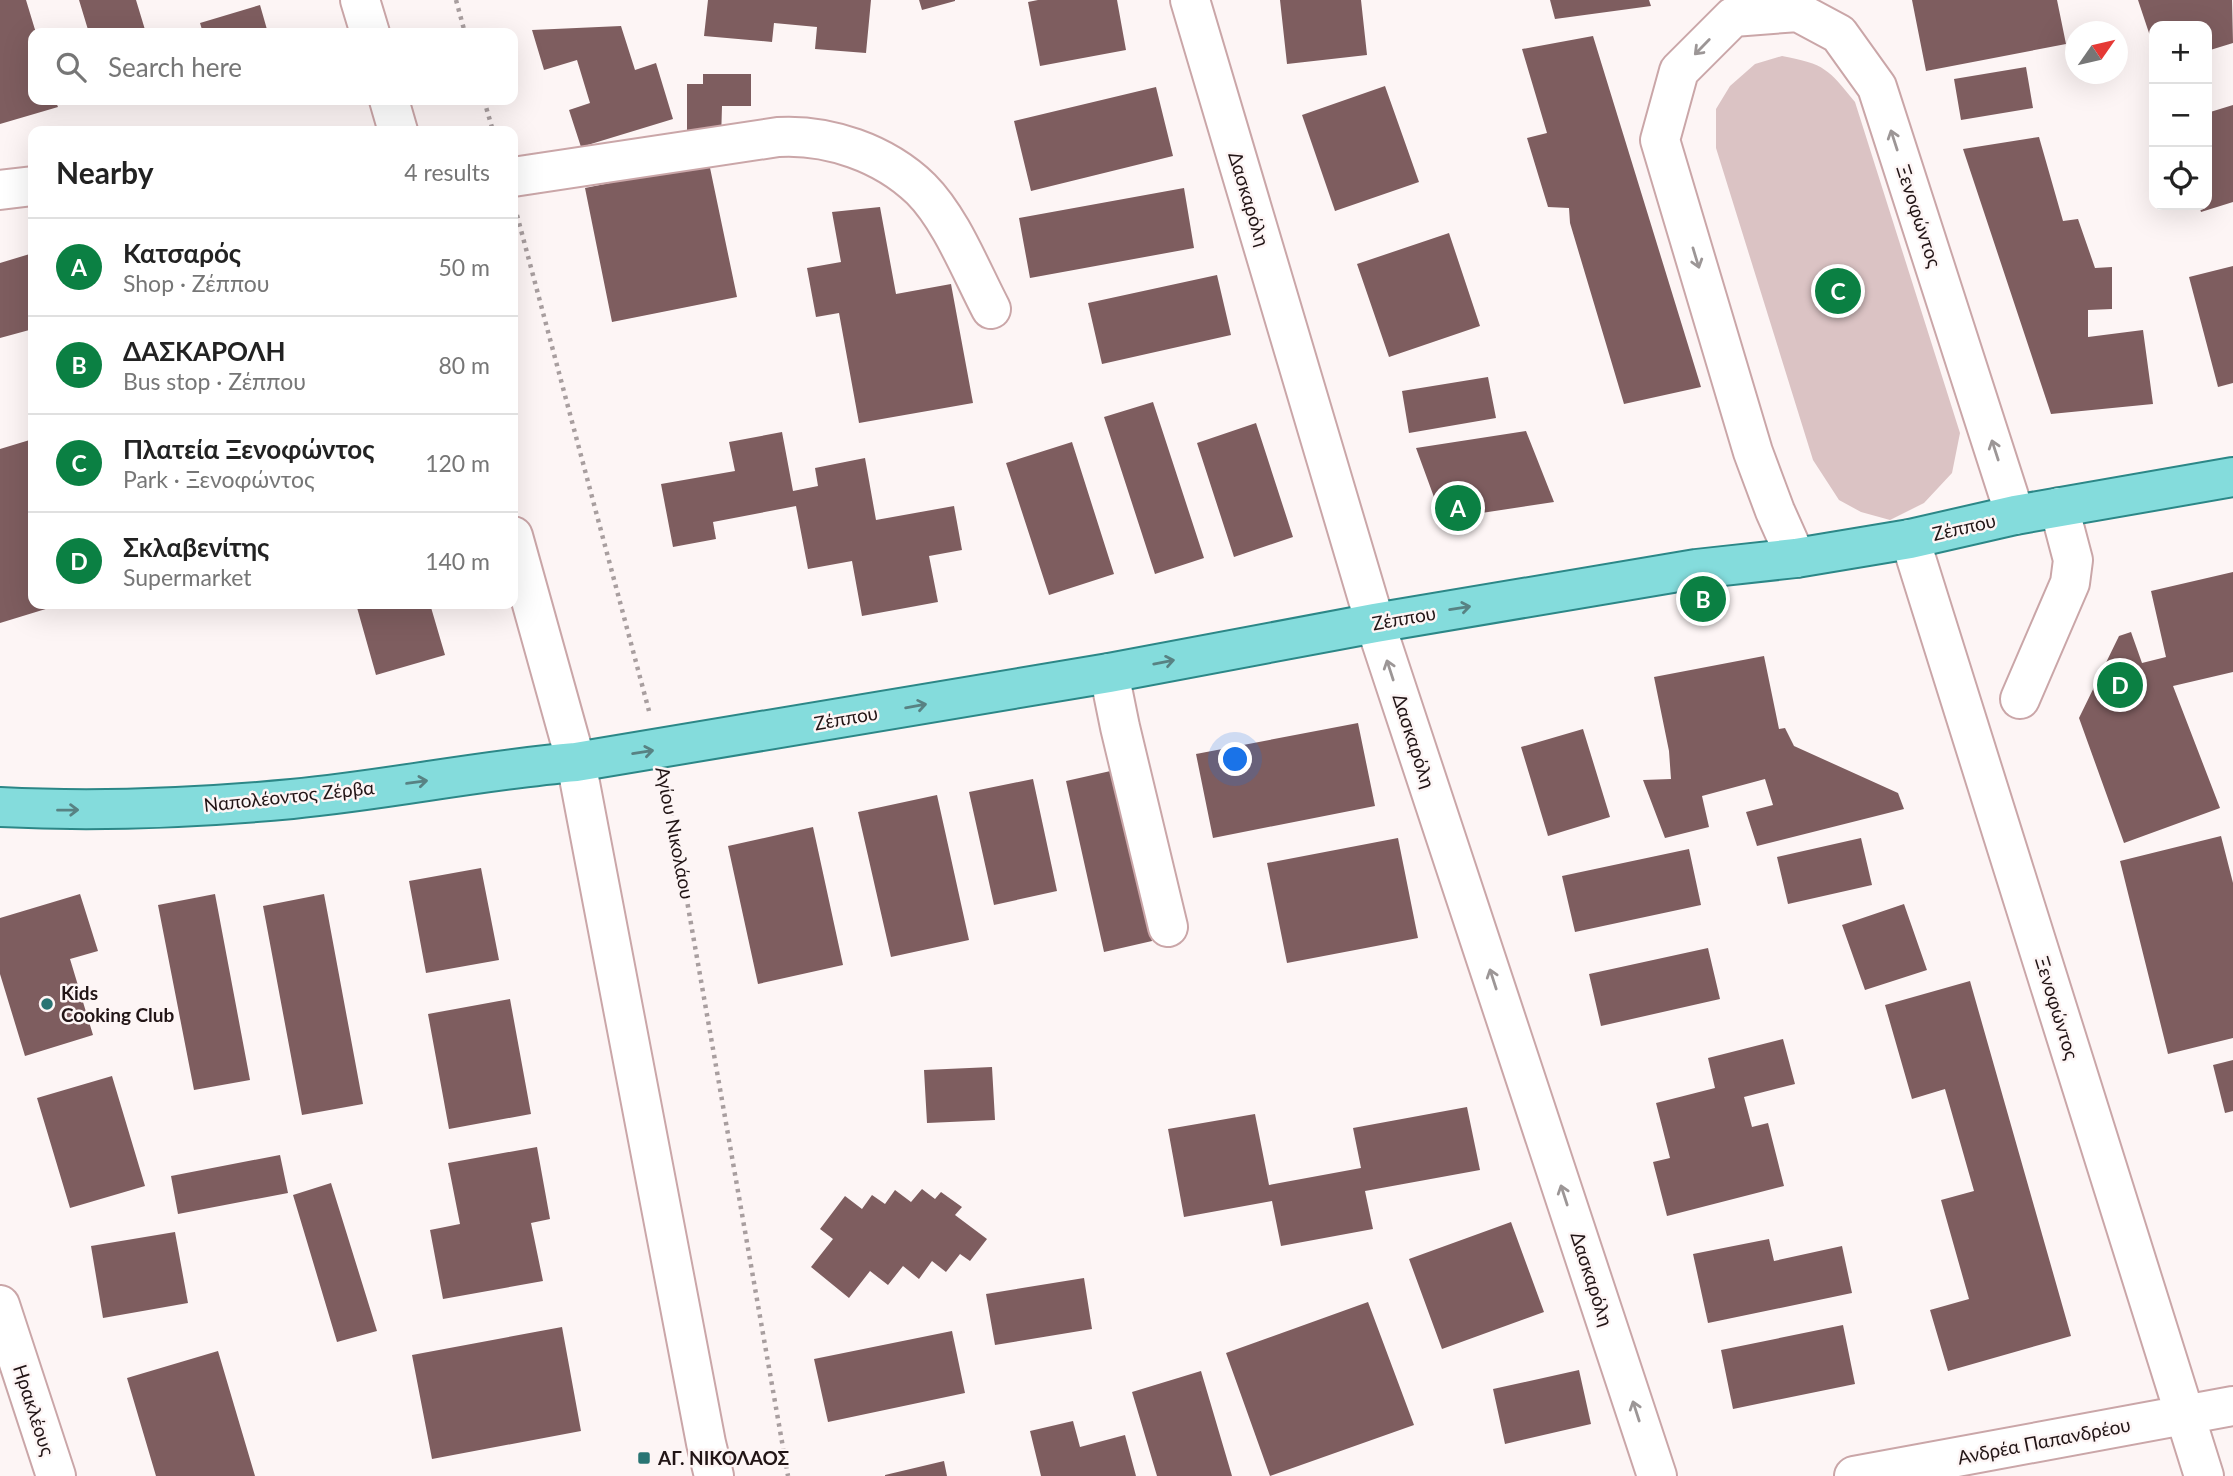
<!DOCTYPE html>
<meta charset="utf-8">
<style>
:root{--surface:#fff;--page:#f6f6f6;--text:#222;--muted:#767676;--line:#e0e0e0;--accent:#0b8043}
body{margin:0;font-family:Lato,sans-serif;background:var(--page);color:var(--text)}
.controls{position:absolute;right:21px;top:21px;display:grid;overflow:hidden;border-radius:14px;box-shadow:0 7px 28px #0002}
.controls button{width:63px;height:63px;display:grid;place-items:center;padding:0;border:0;border-bottom:2px solid var(--line);background:var(--surface);color:var(--text);font:35px sans-serif}
.compass{position:absolute;left:2065px;top:21px;width:63px;height:63px;border-radius:50%;background:var(--surface);box-shadow:0 7px 28px #0002;rotate:56deg}
.you{position:absolute;left:1236px;top:760px;width:24px;height:24px;margin:-18px;border:5px solid #fff;border-radius:50%;background:#1a73e8;box-shadow:0 0 0 10px #1a73e833}
.badge{display:grid;place-items:center;width:46px;height:46px;border-radius:50%;background:var(--accent);color:#fff;font-size:23px;font-weight:700}
.pin{position:absolute;translate:-50% -50%;border:4px solid #fff;box-shadow:0 2px 7px #0006}
.list{margin:0;padding:0;list-style:none}
h2{display:flex;justify-content:space-between;align-items:center;height:91px;margin:0;padding:0 28px;font-size:30px}
h2 small{font-size:23px;font-weight:400;color:var(--muted)}
.list li{display:grid;grid-template-columns:46px 1fr auto;gap:21px;align-items:center;box-sizing:border-box;height:98px;padding:0 28px;border-top:2px solid var(--line)}
.list b{display:block;font-size:26px;white-space:nowrap}
.list p{margin:0;font-size:23px;white-space:nowrap;color:var(--muted)}
.list em{font-size:23px;font-style:normal;color:var(--muted)}
.icon{flex:none;width:38px;height:38px;fill:none;stroke:currentColor;stroke-width:2;stroke-linecap:round;stroke-linejoin:round}
.map{position:relative;flex:none;width:2233px;height:1476px;overflow:hidden}
.search{position:absolute;background:var(--surface);box-shadow:0 7px 28px #0002;left:28px;top:28px;width:490px;height:77px;display:flex;align-items:center;gap:18px;box-sizing:border-box;padding:0 24px;border-radius:14px;color:var(--muted);font-size:26px}
.panel{position:absolute;background:var(--surface);box-shadow:0 7px 28px #0002;left:28px;top:126px;width:490px;height:483px;border-radius:14px}
.map>svg:first-child{display:block}
.green{fill:#dbc3c4}
.building{fill:#7e5d5f}
.lines{fill:none;stroke-linecap:round;stroke-linejoin:round}
.minor-casing{stroke:#caa6a8;stroke-width:42}
.major-casing{stroke:#2c8787;stroke-width:42}
.path{stroke:#a89e9f;stroke-width:4.5;stroke-dasharray:3.5 5;stroke-linecap:butt}
.minor{stroke:#fff;stroke-width:38}
.major{stroke:#84dcdc;stroke-width:38}
.oneway{stroke:#9c9696}
.oneway2{stroke:#588283}
.poi-dot{fill:#297473;stroke:#fdf5f5;stroke-width:2.5}
.labels{text-anchor:middle;stroke-width:5;stroke-linejoin:round;paint-order:stroke}
.street-label{font-size:19px;fill:#221516;stroke:#fdf5f5}
.poi-label{font-size:19px;font-weight:bold;fill:#221516;stroke:#fdf5f5;text-anchor:start}
</style>
<div class="map">
<svg width="2233" height="1476" viewBox="0 0 2233 1476">
<rect width="100%" height="100%" fill="#fdf5f5"/>
<path class="green" d="M1782,56C1825,64 1828,69 1855,102L1960,433L1952,473L1924,503L1890,520L1861,512L1839,500L1813,460L1716,148V109L1730,86L1755,64Z"/>
<path class="building" d="M0,0H26L36,33H33V100H55L58,107L0,124Z
M79,0H136L146,33H89Z
M708,0H871L866,53L815,49L817,27L774,23L772,42L704,36Z
M919,0H955V1L922,10Z
M1038,0H1117L1126,50L1040,66L1028,2Z
M1280,0H1361L1367,55L1287,64Z
M1550,0H1649L1651,6L1555,19Z
M1912,0H2057L2066,44L1926,71Z
M2138,0H2232L2233,43L2207,51V26H2154V48Z
M260,5L268,33H203L200,23Z
M621,26L635,70L656,63L673,119L581,147L569,110L590,103L577,60L544,70L532,30Z
M1593,36L1701,387L1624,404L1570,223L1569,208L1548,207L1527,138L1547,133L1522,49Z
M2026,67L2033,108L1961,120L1954,79Z
M703,74H751V106H722L721,140H687V84H703Z
M1385,86L1419,182L1335,211L1302,115Z
M1156,87L1173,156L1031,191L1014,121Z
M2233,105V202L2201,212L2199,205H2207V113Z
M2039,137L2063,221L2078,219L2095,268L2112,267V309L2088,310V337L2143,330L2153,404L2051,414L1963,149Z
M709,163L737,297L612,322L585,188Z
M1184,188L1194,248L1030,278L1019,218Z
M880,207L896,294L951,284L973,403L859,423L839,313L816,317L807,268L841,262L832,212Z
M1449,233L1480,326L1389,357L1357,264Z
M33,253V329L0,338V263Z
M2233,266V383L2218,387L2189,277Z
M1217,275L1231,335L1102,364L1088,303Z
M1488,377L1496,418L1409,433L1402,391Z
M1153,402L1204,558L1155,574L1104,417Z
M1256,423L1293,537L1234,557L1197,443Z
M1526,431L1554,502L1442,519L1416,448Z
M782,432L793,491L818,486L815,468L865,458L876,520L954,506L962,550L929,556L938,602L862,616L852,561L808,569L796,506L713,522L716,539L673,547L661,484L735,471L729,442Z
M33,439V604H62L0,623V449Z
M1072,442L1114,574L1049,595L1006,463Z
M2233,572V672L2173,686L2220,808L2124,843L2079,718L2119,636L2131,632L2142,663L2166,657L2151,591Z
M356,604H430L445,655L376,675Z
M1764,656L1779,729L1785,728L1794,746L1898,793L1904,809L1757,846L1746,812L1773,805L1765,779L1702,796L1709,827L1665,838L1643,780L1671,779L1669,751L1654,677Z
M1358,723L1375,806L1213,838L1196,754Z
M1583,729L1610,817L1548,836L1521,747Z
M1115,770L1152,941L1104,952L1066,781Z
M1033,779L1057,891L994,905L969,792Z
M937,795L969,940L891,957L858,812Z
M813,827L843,965L758,984L728,846Z
M2221,836L2233,883V1038L2168,1054L2120,861Z
M1398,838L1418,938L1287,963L1267,863Z
M1861,838L1872,885L1788,904L1777,857Z
M1689,849L1701,905L1575,932L1562,876Z
M481,868L499,960L426,973L409,881Z
M80,894L98,951L70,959L93,1035L25,1056L0,974V918Z
M215,894L250,1080L194,1090L158,905Z
M324,894L363,1104L302,1115L263,906Z
M1904,904L1927,970L1865,990L1842,925Z
M1708,948L1720,999L1601,1026L1589,974Z
M1970,981L2071,1336L1948,1371L1930,1310L1969,1299L1941,1200L1974,1191L1945,1089L1912,1099L1885,1005Z
M510,999L531,1114L449,1129L428,1014Z
M1783,1039L1795,1084L1744,1097L1752,1127L1768,1123L1784,1186L1667,1216L1653,1162L1670,1158L1656,1103L1715,1088L1708,1058Z
M2233,1060V1111L2225,1113L2213,1065Z
M992,1067L995,1120L927,1123L924,1070Z
M112,1076L145,1186L70,1208L37,1098Z
M1467,1107L1480,1170L1365,1191L1373,1229L1281,1246L1272,1201L1184,1217L1168,1129L1255,1114L1269,1185L1361,1168L1353,1128Z
M537,1147L550,1219L531,1223L543,1281L443,1299L430,1230L460,1224L448,1163Z
M280,1155L288,1193L178,1214L171,1176Z
M331,1183L377,1331L337,1342L293,1195Z
M922,1189L935,1199L941,1192L962,1207L955,1215L987,1239L970,1261L960,1254L946,1272L932,1261L919,1279L903,1266L888,1285L870,1271L849,1298L811,1267L833,1239L820,1229L845,1196L862,1209L872,1195L885,1204L895,1190L911,1202Z
M1511,1222L1544,1312L1442,1349L1409,1259Z
M175,1232L188,1303L103,1318L91,1246Z
M1769,1239L1774,1261L1842,1246L1852,1293L1708,1323L1693,1254Z
M1084,1278L1092,1329L995,1345L986,1294Z
M1368,1302L1414,1425L1270,1476L1226,1353Z
M1843,1325L1855,1384L1733,1409L1721,1350Z
M562,1327L581,1431L432,1459L412,1355Z
M952,1331L965,1393L828,1422L814,1359Z
M218,1351L255,1476H156L127,1378Z
M1579,1370L1591,1424L1505,1444L1493,1389Z
M1201,1371L1232,1476H1157L1132,1392Z
M1073,1421L1080,1447L1125,1435L1136,1476H1041L1030,1431Z
M944,1461L947,1476H885V1475Z"/>
<g class="lines">
<defs>
<path id="minor" d="M360,0L370,33
M1190,0L1375,623L1657,1476
M389,100L398,131
M513,177L778,137C828,134 884,153 921,189C951,219 971,271 991,309
M0,190L33,186
M513,536L576,762L706,1443L714,1476
M1910,539L2204,1476
M1796,558L1775,511L1753,452L1660,140L1679,71L1733,17L1798,12L1839,34L1877,87L2015,515
M1109,673L1120,727L1168,927
M2020,699L2070,583L2073,560L2059,507
M0,1305L56,1476
M1854,1476L2233,1406"/>
<path id="major" d="M0,807C97,812 195,808 292,799C387,790 481,770 576,762L1109,673L1375,623L1696,569L1796,558L1910,539L2015,515L2233,477"/>
</defs>
<use href="#minor" class="minor-casing"/>
<use href="#major" class="major-casing"/>
<path class="path" d="M456,0L465,33
M484,100L493,131
M517,215L649,711
M667,787L788,1476"/>
<use href="#minor" class="minor"/>
<use href="#major" class="major"/>
</g>
<defs><path id="oneway-shaft" d="M-6 0H5M1.5-3L5.5 0L1.5 3" fill="none" stroke-width="1.6" stroke-linecap="round" stroke-linejoin="round" transform="scale(1.75)"/></defs>
<g class="oneway">
<use href="#oneway-shaft" transform="translate(1702 47) rotate(134)"/>
<use href="#oneway-shaft" transform="translate(1894 140) rotate(-108)"/>
<use href="#oneway-shaft" transform="translate(1696 258) rotate(73)"/>
<use href="#oneway-shaft" transform="translate(1995 450) rotate(-108)"/>
<use href="#oneway-shaft" transform="translate(1390 670) rotate(-108)"/>
<use href="#oneway-shaft" transform="translate(1493 979) rotate(-108)"/>
<use href="#oneway-shaft" transform="translate(1564 1195) rotate(-108)"/>
<use href="#oneway-shaft" transform="translate(1636 1411) rotate(-108)"/>
</g>
<g class="oneway2">
<use href="#oneway-shaft" transform="translate(1460 608) rotate(-9)"/>
<use href="#oneway-shaft" transform="translate(1164 662) rotate(-11)"/>
<use href="#oneway-shaft" transform="translate(916 706) rotate(-10)"/>
<use href="#oneway-shaft" transform="translate(643 752) rotate(-9)"/>
<use href="#oneway-shaft" transform="translate(417 782) rotate(-8)"/>
<use href="#oneway-shaft" transform="translate(68 810) rotate(-1)"/>
</g>
<g class="poi-dot">
<circle cx="47" cy="1004" r="7"/>
<rect x="637" y="1451" width="14" height="14" rx="3.5"/>
</g>
<g class="labels">
<g class="street-label">
<text transform="translate(1249 199) rotate(73)" y="7">Δασκαρόλη</text>
<text transform="translate(1919 216) rotate(72)" y="7">Ξενοφώντος</text>
<text transform="translate(1964 527) rotate(-13)" y="7">Ζέππου</text>
<text transform="translate(1404 618) rotate(-10)" y="7">Ζέππου</text>
<text transform="translate(846 718) rotate(-10)" y="7">Ζέππου</text>
<text transform="translate(1414 741) rotate(72)" y="7">Δασκαρόλη</text>
<text transform="translate(289 796) rotate(-6)" y="7">Ναπολέοντος Ζέρβα</text>
<text transform="translate(675 833) rotate(79)" y="7">Αγίου Νικολάου</text>
<text transform="translate(2057 1008) rotate(73)" y="7">Ξενοφώντος</text>
<text transform="translate(1592 1279) rotate(72)" y="7">Δασκαρόλη</text>
<text transform="translate(34 1410) rotate(72)" y="7">Ηρακλέους</text>
<text transform="translate(2044 1441) rotate(-11)" y="7">Ανδρέα Παπανδρέου</text>
</g>
<g class="poi-label">
<text x="61" y="1000">Kids<tspan x="61" dy="22">Cooking Club</tspan></text>
<text x="658" y="1465">ΑΓ. ΝΙΚΟΛΑΟΣ</text>
</g>
</g>
</svg>
<div class="controls">
<button>+</button>
<button>−</button>
<button><svg class="icon" aria-label="locate" viewBox="0 0 24 24"><circle cx="12" cy="12" r="6"/><path d="M12 2v4M12 18v4M2 12h4M18 12h4"/></svg></button>
</div>
<svg class="compass" viewBox="-18 -18 36 36"><path d="M0-13l5 13h-10z" fill="#e53935"/><path d="M0 13l5-13h-10z" fill="#767676"/></svg>
<div class="you"></div>
<div class="pin badge" style="left:1458px;top:508px">A</div>
<div class="pin badge" style="left:1703px;top:599px">B</div>
<div class="pin badge" style="left:1838px;top:291px">C</div>
<div class="pin badge" style="left:2120px;top:685px">D</div>
<div class="search"><svg class="icon" aria-label="search" viewBox="0 0 24 24"><circle cx="10" cy="10" r="6"/><path d="M15 15l6 6"/></svg>Search here</div>
<section class="panel">
<h2>Nearby<small>4 results</small></h2>
<ul class="list">
<li><span class="badge">A</span><div><b>Κατσαρός</b><p>Shop · Ζέππου</p></div><em>50 m</em></li>
<li><span class="badge">B</span><div><b>ΔΑΣΚΑΡΟΛΗ</b><p>Bus stop · Ζέππου</p></div><em>80 m</em></li>
<li><span class="badge">C</span><div><b>Πλατεία Ξενοφώντος</b><p>Park · Ξενοφώντος</p></div><em>120 m</em></li>
<li><span class="badge">D</span><div><b>Σκλαβενίτης</b><p>Supermarket</p></div><em>140 m</em></li>
</ul>
</section>
</div>
